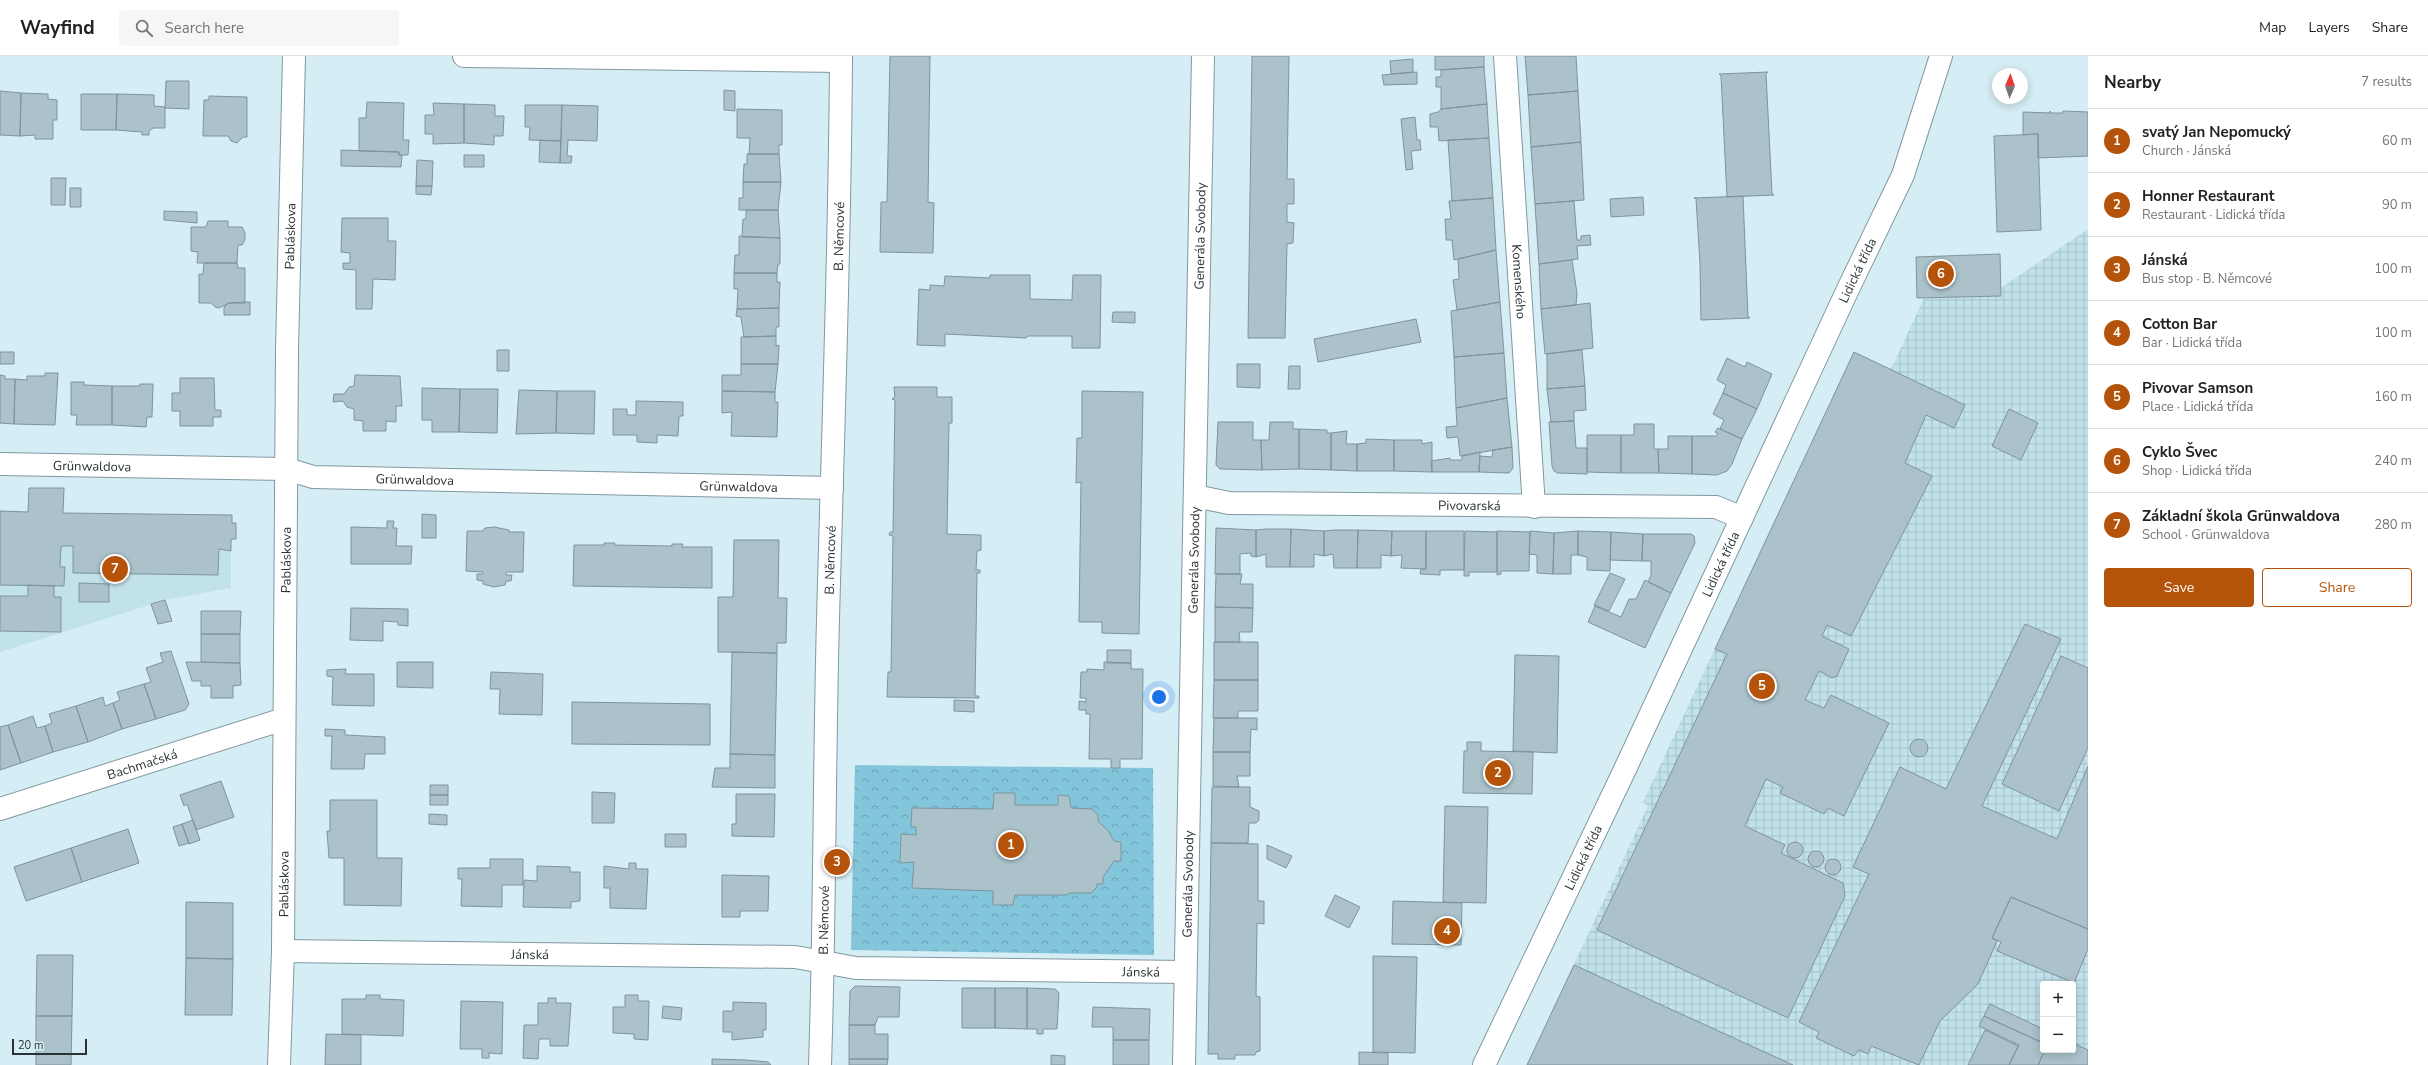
<!DOCTYPE html>
<meta charset="utf-8">
<style>
:root{--surface:#fff;--page:#f6f6f6;--text:#202124;--muted:#757577;--line:#e0e0e0;--accent:#b45309}
body{margin:0;font-family:"Nunito Sans",sans-serif;background:var(--page);color:var(--text)}
.controls{position:absolute;right:12px;bottom:12px;display:grid;overflow:hidden;border-radius:4px;box-shadow:0 2px 10px #0003}
.controls button{width:36px;height:36px;display:grid;place-items:center;padding:0;border:0;border-bottom:1px solid var(--line);background:var(--surface);color:var(--text);font:20px sans-serif}
.compass{position:absolute;left:1992px;top:12px;width:36px;height:36px;border-radius:50%;background:var(--surface);box-shadow:0 2px 10px #0003;rotate:2deg}
.scale{position:absolute;left:12px;bottom:10px;width:75px;box-sizing:border-box;padding-left:4px;border:2px solid #293235;border-top:0;font-size:11px;line-height:14px;white-space:nowrap;color:#293235;-webkit-text-stroke:3px #d5edf5;paint-order:stroke}
.you{position:absolute;left:1159px;top:641px;width:14px;height:14px;margin:-10px;border:3px solid #fff;border-radius:50%;background:#1a73e8;box-shadow:0 0 0 6px #1a73e833}
.badge{display:grid;place-items:center;width:26px;height:26px;border-radius:50%;background:var(--accent);color:#fff;font-size:13px;font-weight:700}
.pin{position:absolute;translate:-50% -50%;border:2px solid #fff;box-shadow:0 1px 4px #0006}
.list{margin:0;padding:0;list-style:none}
h2{display:flex;justify-content:space-between;align-items:center;height:52px;margin:0;padding:0 16px;font-size:17px}
h2 small{font-size:13px;font-weight:400;color:var(--muted)}
.list li{display:grid;grid-template-columns:26px 1fr auto;gap:12px;align-items:center;box-sizing:border-box;height:64px;padding:0 16px;border-top:1px solid var(--line)}
.list b{display:block;font-size:15px;white-space:nowrap}
.list p{margin:0;font-size:13px;white-space:nowrap;color:var(--muted)}
.list em{font-size:13px;font-style:normal;color:var(--muted)}
.actions{display:flex;gap:8px;padding:12px 16px}
.actions a{flex:1;padding:9px 0;border:1px solid var(--accent);border-radius:4px;text-align:center;font-size:14px;color:var(--accent)}
.actions .main{background:var(--accent);color:#fff}
.icon{flex:none;width:22px;height:22px;fill:none;stroke:currentColor;stroke-width:2;stroke-linecap:round;stroke-linejoin:round}
.map{position:relative;flex:none;width:2088px;height:1009px;overflow:hidden}
header{display:flex;align-items:center;gap:24px;box-sizing:border-box;height:56px;padding:0 20px;background:var(--surface);border-bottom:1px solid var(--line)}
header strong{font-size:19px}
nav{display:flex;gap:22px;margin-inline-start:auto;font-size:14px}
.search{width:280px;height:36px;background:var(--page);display:flex;align-items:center;gap:10px;box-sizing:border-box;padding:0 14px;border-radius:4px;color:var(--muted);font-size:15px}
main{display:flex}
aside{flex:1;background:var(--surface)}
.map>svg:first-child{display:block}
.built{fill:#c1e1eb}
.industrial{fill:url(#industrial-grid);fill-rule:evenodd}
.park{fill:url(#park-crowns)}
.building{fill:#abc2ca;stroke:#7e949c}
.lines{fill:none;stroke-linecap:round;stroke-linejoin:round}
.minor-casing{stroke:#8298a0;stroke-width:24}
.minor{stroke:#fff;stroke-width:22}
.labels{text-anchor:middle;stroke-width:3;stroke-linejoin:round;paint-order:stroke}
.street-label{font-size:13px;fill:#293235;stroke:#d5edf5}
</style>
<header>
<strong>Wayfind</strong>
<div class="search"><svg class="icon" aria-label="search" viewBox="0 0 24 24"><circle cx="10" cy="10" r="6"/><path d="M15 15l6 6"/></svg>Search here</div>
<nav><a>Map</a><a>Layers</a><a>Share</a></nav>
</header>
<main>
<div class="map">
<svg width="2088" height="1009" viewBox="0 0 2088 1009">
<defs>
<pattern id="industrial-grid" width="8" height="8" patternUnits="userSpaceOnUse"><rect width="8" height="8" fill="#c1e1eb"/><path d="M0 4h8M4 0v8" fill="none" stroke="#a6c2ca"/></pattern>
<pattern id="park-crowns" width="20" height="18" patternUnits="userSpaceOnUse"><rect width="20" height="18" fill="#83c5db"/><path d="M2 6a3 3 0 1 1 6 0M12 15a3 3 0 1 1 6 0" fill="none" stroke="#6ba1b2"/></pattern>
</defs>
<rect width="100%" height="100%" fill="#d5edf5"/>
<path class="built" d="M29,432H64L63,457L232,459V467H236V483H231V532L165,544L0,596V455L28,456Z"/>
<path class="industrial" d="M2088,173V1009H1527L1648,750L1643,746L1854,296L1891,313L1924,242L2001,240V232ZM2043,928H2073V994H2043Z"/>
<path class="park" d="M855,709L1153,712L1154,899L851,894Z"/>
<path class="building" d="M890,0H930L928,146L934,147L933,197L880,196L881,146H887Z
M1252,0H1289L1287,123H1294V148H1287V166L1294,167L1293,187L1287,188L1285,282H1248Z
M1435,0H1484V11L1435,14Z
M1525,0H1576L1578,35L1528,39Z
M1413,3V16L1391,18L1390,5Z
M1484,11L1487,48L1441,53V31H1436V21H1441V14Z
M1417,16V28L1384,29L1382,19Z
M1768,16L1766,17L1772,138L1774,139L1727,141L1721,20L1719,18Z
M166,25H189V53L165,52Z
M724,34L735,35V55L724,54Z
M0,35L21,37L20,80L0,79Z
M1578,35L1581,86L1531,91L1528,39Z
M21,37L48,38V43L57,44V64H53V83H35V79L20,80Z
M81,38H117L116,74H81Z
M117,38L154,39V50L165,51V72H153L149,75V79H142V76L116,74Z
M209,40L247,41V81H243L237,87L231,85L228,80H203L204,44H209Z
M367,46L404,47L403,84H409L408,99H399V96L359,95V62H366Z
M433,47L464,48V87L433,88V78H425V59H434Z
M464,48L495,49V60H504L503,80H494V89L464,87Z
M1487,48L1489,82L1439,85L1438,71H1430V58L1438,56L1441,53Z
M525,49H562L561,85L529,84L530,71H525Z
M562,49L598,50L597,85L568,84L567,100H572L571,107H560Z
M737,53L782,54V89H779V98H749L750,82H737Z
M2050,55L2051,57H2063V55L2088,56V100L2038,102V78L2023,79V56L2050,57Z
M1415,61L1417,84H1420L1421,94L1411,95L1413,113L1406,114L1401,63Z
M2038,78L2041,174L1997,176L1994,80Z
M1489,82L1493,142L1452,145L1448,84Z
M540,84L561,85L560,107L539,106Z
M1581,86L1584,144L1535,148L1531,91Z
M341,94L399,96V99H402L401,111L341,110Z
M747,98H779L781,126H743L744,108H747Z
M464,99H484V111H464Z
M417,104L433,105L432,130H416Z
M51,122H66L65,149H51Z
M743,126H781L778,154H739V142H743Z
M416,130H432L431,139L416,138Z
M70,132H81V151H70Z
M1743,140L1748,261L1750,262L1701,264L1700,208L1696,142H1694Z
M1643,141L1644,159L1611,161L1610,143Z
M1493,142L1496,194L1454,204L1452,184H1446V179L1445,163H1451L1449,145Z
M1574,145L1577,184H1581V180L1590,179L1591,189L1577,190L1578,203L1539,208L1535,148Z
M746,154H778L780,182L742,181L743,163H746Z
M164,155L197,156V167L164,164Z
M342,162H388V185H396L395,224L373,223L372,253H356V214L343,213V207H350V197L341,196Z
M208,165H228V171H242L245,177V184L242,189H238L237,207H197L198,196L191,195V171H206Z
M739,180L780,182V208H778L777,217H734L735,199H739Z
M1496,194L1500,246L1457,254L1453,224L1459,223L1458,203Z
M2000,198L2001,240L1917,242L1916,201Z
M1572,204L1577,237L1576,249L1541,253L1539,208Z
M204,207H237L238,212H245V247H229L219,252L215,251L211,247H199V218H203Z
M734,217H777V226H780L779,252L737,253L738,233H734Z
M990,219H1030V243L1072,244L1073,219H1101L1100,292H1072V280H1028L1026,282L945,278V290L917,289L919,233L930,234V229L944,230L945,220L990,222Z
M245,246H250V259H224V251L229,247Z
M1500,246L1504,297L1454,301L1451,255Z
M1590,247L1593,292L1545,298L1541,253Z
M779,252V271H776V280L744,281L741,261L736,260L737,253Z
M1113,256H1135V267L1112,266Z
M1416,263L1421,286L1318,306L1314,283Z
M776,280V290L779,289L778,308H741V281Z
M497,294H509V315H497Z
M1582,294L1585,330L1547,333V298Z
M0,296H14V308H0Z
M1854,296L1965,349L1954,372L1926,359L1905,407L1932,420L1851,580L1827,569L1822,580L1849,593L1837,620L1832,622L1819,615L1805,644L1824,652L1831,639L1889,667L1844,760L1828,752L1824,758L1780,737L1783,731L1766,723L1745,770L1785,789L1781,797L1843,827L1845,840L1788,962L1597,874L1727,598L1715,593Z
M1504,297L1507,342L1456,352L1454,301Z
M1727,302L1745,311L1747,306L1772,318L1757,353L1723,337L1726,329L1717,324Z
M741,308H778L775,336L722,335V319H741Z
M1237,308H1260V332L1237,331Z
M1289,310H1300V333H1288Z
M45,317H58L55,369L14,368L15,323L27,324V320H45Z
M0,319L5,320V323H15L14,368L0,367Z
M355,319L400,320L402,350H396V366L386,365V375H363V365L354,364V353L347,351L343,345L333,346L334,338H344L349,331L354,330Z
M180,322H214L215,354H221V361H213V370H180V355H172V337H180Z
M71,326H84V329L112,330V369H76L77,359H71Z
M140,328H153L152,361H147L146,371L112,369V330H140Z
M1585,330L1586,354L1574,355V365L1551,366L1547,333Z
M894,331H937V341H952V367H949L947,478L981,479V494L977,495L976,514H980V517H977L975,640H979V642L887,641L888,616H891L893,480L889,479L890,476H893L895,344L892,343L895,341Z
M422,332L460,333L459,376H432V364H422Z
M460,333H498L497,377L459,376Z
M519,334L557,335L556,377L516,378Z
M557,335H595L594,378L556,377Z
M722,335L775,336V346H778L777,381L731,380L732,356L722,357Z
M1082,335L1143,336L1139,578L1102,577V566H1079L1081,426L1076,427L1077,382H1082Z
M1723,337L1757,353L1742,383L1720,373L1724,364L1713,358Z
M1507,342L1512,391L1460,400L1458,381L1447,382L1446,371L1457,370L1456,352Z
M636,345L683,346V360H679L678,380L657,379V387L637,386V379H613V353H627V359H636Z
M2009,353L2038,367L2021,404L1992,390Z
M1574,365L1576,392H1587V418L1558,417L1554,415L1552,410L1549,366Z
M1218,366H1253V384H1261L1262,414L1220,413L1216,409Z
M1270,366H1293V373H1299V413L1262,414L1261,384H1269Z
M1634,368H1654V393H1658L1659,417H1621V379H1634Z
M1718,372L1742,383L1732,408L1727,415L1717,419L1692,418V380H1716L1718,378L1715,376Z
M1299,373L1327,374V377H1331V414L1299,413Z
M1347,375L1346,388H1357V415L1331,414V377Z
M1587,379H1621V417L1587,416Z
M1668,380H1692V418L1659,417L1658,393H1668Z
M1366,383L1394,384V415H1357V388L1366,387Z
M1394,384H1422V388L1432,386V416L1394,415Z
M1512,391L1513,412L1509,417L1479,416L1480,400L1492,401L1493,394Z
M1480,396L1479,416H1432L1431,405L1450,402V404H1462V400Z
M29,432H64L63,457L232,459V467H236V483H231V495L219,493L218,519L73,517V490H63L61,491L60,511H65L64,530L0,529V455L28,456Z
M422,458L436,459V482H422Z
M387,465H394L393,472H397L396,490H412L411,508H351V471L387,472Z
M494,471L509,474V476H524L523,516H506V519H512L511,525H506L505,529L494,531L483,528V525L477,524V518H483V516L466,515L467,475H482L485,472Z
M1216,472L1256,474V501L1251,500V497L1240,498V518H1215Z
M1266,473H1291L1290,511H1266V498L1256,501V474Z
M1291,473L1324,475V500L1314,498V511H1290Z
M1334,474H1358L1357,512H1334L1333,498L1324,500V475Z
M1358,474L1392,475L1391,500L1381,499V512H1357Z
M1392,475H1426V513L1401,512L1402,499L1391,500Z
M1426,475H1464V514H1440V519L1420,518L1421,513H1426Z
M1465,475L1497,476V516H1469V520H1464Z
M1497,475L1530,476L1529,515H1501V518L1497,519Z
M1530,475L1554,477L1553,518L1537,517V499L1529,498Z
M1578,475V499H1571V518H1553L1554,477Z
M1578,475L1611,476L1610,515L1587,514V501L1578,499Z
M1611,476L1643,478L1642,505L1610,504Z
M1643,478H1691L1694,480L1695,487L1671,537L1648,526L1651,519V505H1642Z
M734,484H779L778,542H787L786,587H777V597L718,596V541H733Z
M604,487H615L614,489L672,490V488H683L682,491H712V532L573,530L574,489H604Z
M1610,517L1625,523L1609,555L1594,549Z
M1216,518H1242L1240,528H1253V552L1215,551Z
M1645,524L1671,537L1645,592L1588,566L1595,550L1621,561L1629,543H1636Z
M79,527L109,528V546H79Z
M28,529L54,530V541H61V576L0,575V540H28Z
M165,544L172,565L158,568L151,548Z
M1215,551L1253,552L1252,576H1239L1240,586H1215Z
M351,552L408,553V570L398,569V566L383,565V585L350,584Z
M201,555H241L240,578H201Z
M2025,568L2061,583L1982,750L2057,783L2088,710V873L2011,841L1992,882L1997,885L1978,928L1940,965L1919,1009L1871,990L1868,998L1859,994L1854,1000L1816,982L1819,976L1799,966L1869,818L1853,811L1900,711L1946,733Z
M201,578H240V607L201,606Z
M1214,586H1258V624H1214Z
M1107,594H1131V607H1107Z
M171,595L189,648L185,654L156,663L144,628L151,626L146,612L163,606L160,597Z
M732,596L777,597L775,699L730,698Z
M1515,599L1559,600L1557,697L1513,695Z
M2061,600L2088,612V692L2059,755L2002,728Z
M186,606L240,607L241,629L233,630V642H211V630H201V625H192Z
M397,606H433V632L397,631Z
M1104,606L1131,607V613H1143L1142,703H1120V712H1111V703H1089L1090,658H1086V654H1079V645L1086,646V642H1080L1081,616H1087V613L1104,614Z
M346,613L345,618H374V650L332,649L333,621L327,620V614Z
M491,616L543,618L542,659L499,658L500,633H490Z
M1214,624H1258V655H1238V662H1213Z
M144,628L156,663L122,673L113,647L120,644L117,636Z
M103,641L105,650L113,647L122,673L88,686L76,650Z
M954,644L974,645V656L954,655Z
M572,646L710,648V689L572,688Z
M76,650L88,686L53,696L45,670L52,667L49,658Z
M33,660L37,672L45,670L53,696L21,707L8,669Z
M1214,662H1257V674L1251,673L1250,696H1213Z
M8,669L21,707L0,714V671Z
M325,673L345,674V679L385,681V698H365L364,713H331L332,680H325Z
M1910 692a9 9 0 1 1 18 0a9 9 0 1 1-18 0Z
M1467,686H1481V695L1533,696L1532,738L1463,737L1464,695H1467Z
M1213,696H1250V720H1237L1239,731L1213,730Z
M730,698L775,699V732L712,731L715,712H730Z
M221,725L234,761L196,774L187,748L184,750L180,739Z
M430,729H448V739H430Z
M1212,731H1250V751L1259,755V764L1256,767H1249L1248,787H1211Z
M592,736L615,737L614,767H592Z
M994,737H1015V749H1058V739L1069,740L1071,752L1092,753L1098,759V765L1109,776L1114,785L1121,786V805H1114L1103,821V828H1097V831L1091,837H1070L1066,839H1015L1013,849H993V835L912,832L914,806L900,807L901,778L916,779V771H911L912,752L993,753Z
M736,738H775L774,781L732,780V768H736Z
M430,739H448V749H430Z
M330,744H377V802H402L401,850L344,849V802H329L327,775H330Z
M1445,750L1488,751L1486,847L1443,846Z
M429,758L447,759V769L429,768Z
M193,764L200,784L189,788L182,768Z
M182,768L189,787L179,790L173,771Z
M128,773L139,807L82,826L71,792Z
M665,778H686V791H665Z
M1787 794a8 8 0 1 1 16 0a8 8 0 1 1-16 0Z
M1211,787L1258,788V845H1264V868L1257,867L1256,940L1260,941V995L1256,996L1255,999H1235V1003H1218V998H1208Z
M1267,789L1292,800L1286,812L1267,803Z
M71,792L82,826L26,845L14,811Z
M1808 803a8 8 0 1 1 16 0a8 8 0 1 1-16 0Z
M490,803H523V829H502V851L461,850L462,823H458V812H490Z
M1825 811a8 8 0 1 1 16 0a8 8 0 1 1-16 0Z
M629,807H636V813H648L646,853L610,852V832H604V810L629,813Z
M537,810L570,811V816H580V845L571,846V852L523,851L524,824L537,825Z
M722,819L769,820L768,855H740V861H722Z
M1335,839L1360,851L1349,872L1325,860Z
M2011,841L2088,873V893L2074,927L1997,895L2001,886L1992,882Z
M1393,845L1462,847L1461,889L1392,888Z
M186,846L233,847V903L186,902Z
M37,899H73L72,960H36Z
M1373,900L1417,901L1415,997L1373,996Z
M186,902L233,903L232,959H185Z
M1574,909L1793,1009H1527Z
M855,930L900,931L899,961H878L875,969H849L850,935Z
M962,932H995V972H962Z
M995,932H1027V973L995,972Z
M1027,932L1055,933L1059,937L1057,973H1043V978H1037V973H1027Z
M366,939H380V943L404,944L403,980L342,978V943H366Z
M625,939H638V945H649L648,984L634,983V978L613,977V951H625Z
M548,942H556V947H571L568,990H550V983H539L538,1003L523,1002L524,969H538V947H548Z
M461,945L503,946L502,998L489,997V1002H482V993H460Z
M733,946L766,947V974H763V981L732,984V976H723V955H733Z
M1990,948L2043,973V987L1984,960Z
M663,950L682,952L681,964L662,962Z
M1093,951L1150,953L1149,984H1113V971H1092Z
M36,960H72L71,1009H36Z
M1984,960L2043,987V994H2045L2038,1009H2009L2019,989L1979,970Z
M849,969H875V978H888V1003H849Z
M1985,974L2018,990L2009,1009H1968Z
M326,978L361,979V1009H325Z
M1113,984H1149V1009H1113Z
M2073,987L2088,994V1009H2038L2045,994H2073Z
M1359,996L1388,997V1009H1359Z
M1051,999L1065,1000V1009H1051Z
M712,1003L746,1004L768,1006L771,1009H712Z
M849,1003H888L887,1009H849Z"/>
<g class="lines">
<defs>
<g id="minor">
<path d="M464,0L841,5"/>
<path id="s1" d="M1505,0L1534,451"/>
<path id="s2" d="M0,408L287,413L313,421L832,432"/>
<path id="s3" d="M1195,440L1229,447L1716,451L1742,462"/>
<path id="s4" d="M0,753L284,663"/>
<path id="s5" d="M283,895L795,901L856,912L1185,916"/>
<path id="s6" d="M279,1009L283,895L287,294L294,0"/>
<path id="s7" d="M820,1009C825,860 824,712 828,563C833,375 840,188 841,0"/>
<path id="s8" d="M1184,1009L1203,0"/>
<path id="s9" d="M1484,1009L1627,709L1849,231L1903,119L1941,0"/>
</g>
</defs>
<use href="#minor" class="minor-casing"/>
<use href="#minor" class="minor"/>
</g>
<g class="labels">
<g class="street-label">
<text dy="5" stroke="none"><textPath href="#s6" startOffset="829">Pabláskova</textPath></text>
<text dy="5" stroke="none"><textPath href="#s7" startOffset="829">B. Němcové</textPath></text>
<text dy="5" stroke="none"><textPath href="#s8" startOffset="829">Generála Svobody</textPath></text>
<text dy="5" stroke="none"><textPath href="#s9" startOffset="878">Lidická třída</textPath></text>
<text dy="5" stroke="none"><textPath href="#s1" startOffset="226">Komenského</textPath></text>
<text dy="5" stroke="none"><textPath href="#s2" startOffset="92">Grünwaldova</textPath></text>
<text dy="5" stroke="none"><textPath href="#s2" startOffset="416">Grünwaldova</textPath></text>
<text dy="5" stroke="none"><textPath href="#s2" startOffset="740">Grünwaldova</textPath></text>
<text dy="5" stroke="none"><textPath href="#s3" startOffset="275">Pivovarská</textPath></text>
<text dy="5" stroke="none"><textPath href="#s6" startOffset="505">Pabláskova</textPath></text>
<text dy="5" stroke="none"><textPath href="#s7" startOffset="505">B. Němcové</textPath></text>
<text dy="5" stroke="none"><textPath href="#s8" startOffset="505">Generála Svobody</textPath></text>
<text dy="5" stroke="none"><textPath href="#s9" startOffset="554">Lidická třída</textPath></text>
<text dy="5" stroke="none"><textPath href="#s4" startOffset="149">Bachmačská</textPath></text>
<text dy="5" stroke="none"><textPath href="#s9" startOffset="230">Lidická třída</textPath></text>
<text dy="5" stroke="none"><textPath href="#s6" startOffset="181">Pabláskova</textPath></text>
<text dy="5" stroke="none"><textPath href="#s8" startOffset="181">Generála Svobody</textPath></text>
<text dy="5" stroke="none"><textPath href="#s7" startOffset="145">B. Němcové</textPath></text>
<text dy="5" stroke="none"><textPath href="#s5" startOffset="247">Jánská</textPath></text>
<text dy="5" stroke="none"><textPath href="#s5" startOffset="859">Jánská</textPath></text>
</g>
</g>
</svg>
<div class="controls">
<button>+</button>
<button>−</button>
</div>
<svg class="compass" viewBox="-18 -18 36 36"><path d="M0-13l5 13h-10z" fill="#e53935"/><path d="M0 13l5-13h-10z" fill="#757577"/></svg>
<div class="scale">20 m</div>
<div class="you"></div>
<div class="pin badge" style="left:1011px;top:789px">1</div>
<div class="pin badge" style="left:1498px;top:717px">2</div>
<div class="pin badge" style="left:837px;top:806px">3</div>
<div class="pin badge" style="left:1447px;top:875px">4</div>
<div class="pin badge" style="left:1762px;top:630px">5</div>
<div class="pin badge" style="left:1941px;top:218px">6</div>
<div class="pin badge" style="left:115px;top:513px">7</div>
</div>
<aside>
<h2>Nearby<small>7 results</small></h2>
<ul class="list">
<li><span class="badge">1</span><div><b>svatý Jan Nepomucký</b><p>Church · Jánská</p></div><em>60 m</em></li>
<li><span class="badge">2</span><div><b>Honner Restaurant</b><p>Restaurant · Lidická třída</p></div><em>90 m</em></li>
<li><span class="badge">3</span><div><b>Jánská</b><p>Bus stop · B. Němcové</p></div><em>100 m</em></li>
<li><span class="badge">4</span><div><b>Cotton Bar</b><p>Bar · Lidická třída</p></div><em>100 m</em></li>
<li><span class="badge">5</span><div><b>Pivovar Samson</b><p>Place · Lidická třída</p></div><em>160 m</em></li>
<li><span class="badge">6</span><div><b>Cyklo Švec</b><p>Shop · Lidická třída</p></div><em>240 m</em></li>
<li><span class="badge">7</span><div><b>Základní škola Grünwaldova</b><p>School · Grünwaldova</p></div><em>280 m</em></li>
</ul>
<div class="actions"><a class="main">Save</a><a>Share</a></div>
</aside>
</main>
